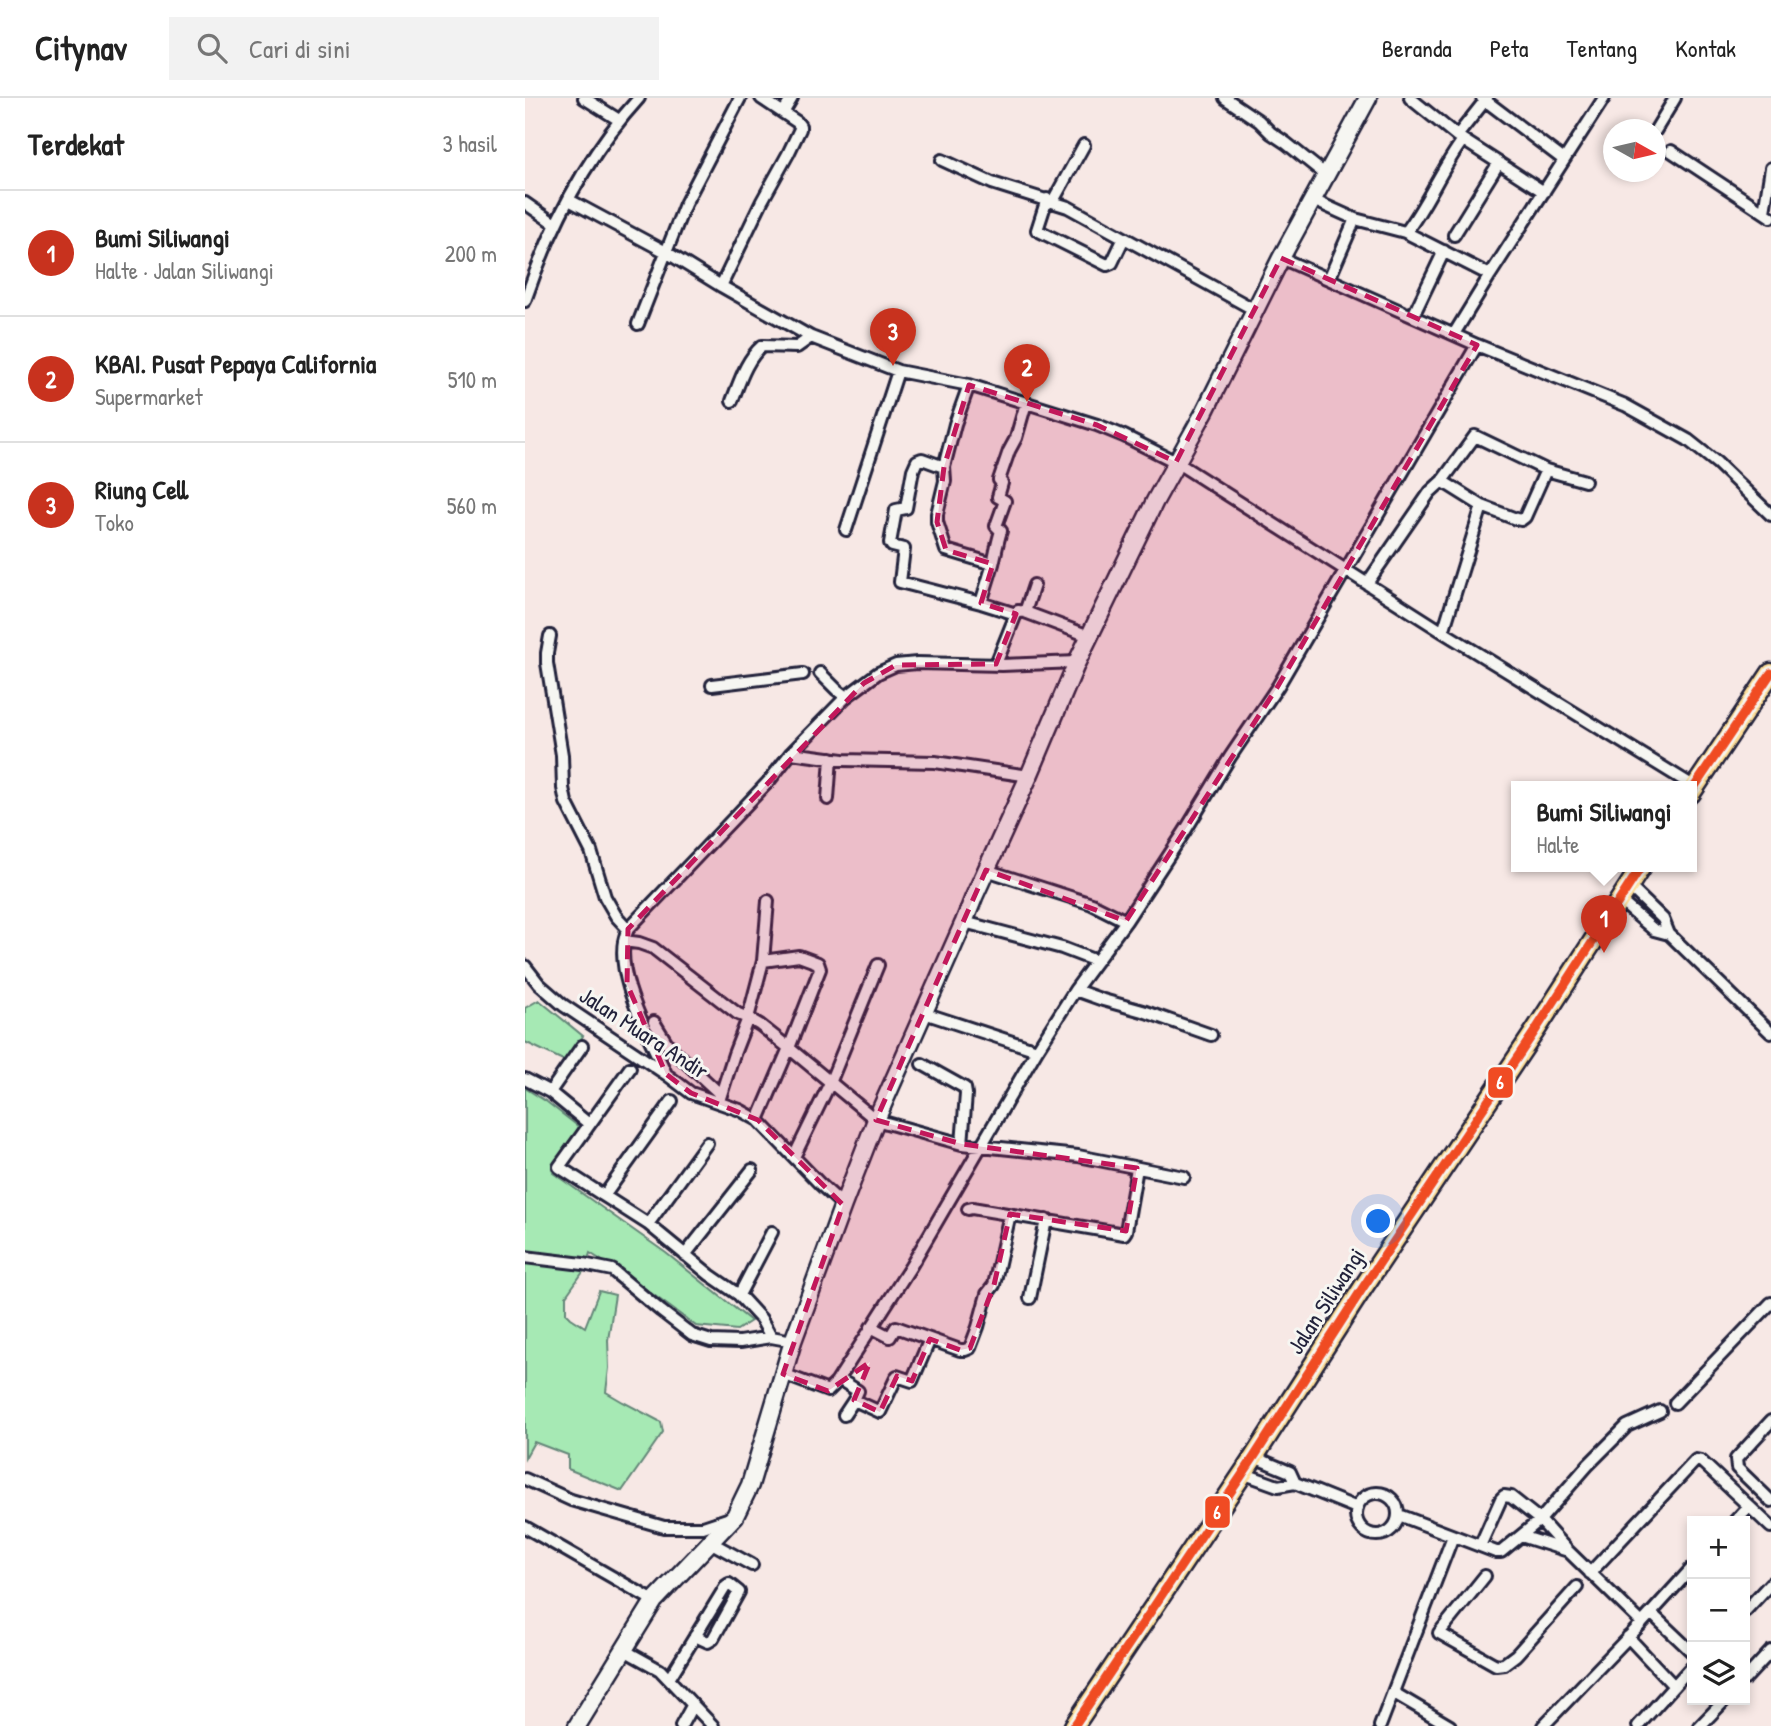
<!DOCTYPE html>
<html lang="id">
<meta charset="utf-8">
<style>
:root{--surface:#fff;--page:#f2f2f2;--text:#222;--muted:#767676;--line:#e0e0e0;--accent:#c8321e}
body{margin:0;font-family:"Patrick Hand",sans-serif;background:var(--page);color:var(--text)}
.controls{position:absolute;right:21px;bottom:21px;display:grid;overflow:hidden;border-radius:0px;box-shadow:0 4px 10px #0003}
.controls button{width:63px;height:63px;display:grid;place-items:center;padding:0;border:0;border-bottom:2px solid var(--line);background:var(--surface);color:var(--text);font:35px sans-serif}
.compass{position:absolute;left:1078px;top:21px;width:63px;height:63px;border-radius:50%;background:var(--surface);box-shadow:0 4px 10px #0003;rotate:98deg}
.you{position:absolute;left:854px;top:1124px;width:24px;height:24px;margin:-18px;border:5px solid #fff;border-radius:50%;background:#1a73e8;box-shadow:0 0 0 10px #1a73e833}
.badge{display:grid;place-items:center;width:46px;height:46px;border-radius:50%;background:var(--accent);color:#fff;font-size:23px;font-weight:700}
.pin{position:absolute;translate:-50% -58px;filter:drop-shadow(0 2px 4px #0008)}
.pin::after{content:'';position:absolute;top:37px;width:24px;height:21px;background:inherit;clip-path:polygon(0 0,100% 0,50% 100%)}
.popup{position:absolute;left:986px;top:683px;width:186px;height:91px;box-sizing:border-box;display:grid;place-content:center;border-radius:0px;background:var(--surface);filter:drop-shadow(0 2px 5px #0005);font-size:23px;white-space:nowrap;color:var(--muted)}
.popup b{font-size:26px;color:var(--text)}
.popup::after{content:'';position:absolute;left:50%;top:100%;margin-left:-14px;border:14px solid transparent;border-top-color:var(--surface)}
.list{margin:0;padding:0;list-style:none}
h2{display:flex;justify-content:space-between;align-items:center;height:91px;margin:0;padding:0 28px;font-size:30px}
h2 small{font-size:23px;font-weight:400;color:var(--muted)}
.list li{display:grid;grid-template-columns:46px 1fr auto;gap:21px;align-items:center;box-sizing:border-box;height:126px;padding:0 28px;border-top:2px solid var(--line)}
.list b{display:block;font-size:26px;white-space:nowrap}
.list p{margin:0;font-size:23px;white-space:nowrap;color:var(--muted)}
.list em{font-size:23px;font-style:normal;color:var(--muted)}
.icon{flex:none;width:38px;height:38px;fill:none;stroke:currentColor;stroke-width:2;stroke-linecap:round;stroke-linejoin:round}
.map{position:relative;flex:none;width:1246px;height:1628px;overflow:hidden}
header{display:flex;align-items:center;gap:42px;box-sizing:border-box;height:98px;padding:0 35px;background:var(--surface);border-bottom:2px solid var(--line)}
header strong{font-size:33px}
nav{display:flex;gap:38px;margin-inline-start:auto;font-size:24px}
.search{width:490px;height:63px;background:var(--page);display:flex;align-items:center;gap:18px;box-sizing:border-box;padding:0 24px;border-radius:0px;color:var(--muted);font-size:26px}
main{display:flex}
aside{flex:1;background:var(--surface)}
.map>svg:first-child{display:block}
.green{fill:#a6e9b4;stroke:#648678;stroke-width:2}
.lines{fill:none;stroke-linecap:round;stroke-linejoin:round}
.street-casing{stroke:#22223b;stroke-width:16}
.secondary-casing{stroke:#22223b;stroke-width:21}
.primary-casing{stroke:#22223b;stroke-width:23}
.street{stroke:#f6f6f2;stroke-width:10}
.secondary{stroke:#f6f6f2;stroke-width:16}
.primary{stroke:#fedd96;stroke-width:18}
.bus-1-casing{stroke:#f6f6f2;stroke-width:14}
.bus-1{stroke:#f04b23;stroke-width:9}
.marked{fill:#c2185b;fill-opacity:0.2;stroke:#c2185b;stroke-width:5;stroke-dasharray:14 9;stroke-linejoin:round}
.labels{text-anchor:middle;stroke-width:6;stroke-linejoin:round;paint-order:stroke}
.street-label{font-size:23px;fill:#22223b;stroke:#f6f6f2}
.line-badge{stroke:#f6f6f2;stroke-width:2.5}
.badge-label{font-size:19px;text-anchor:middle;font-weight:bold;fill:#fff}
</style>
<header>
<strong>Citynav</strong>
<div class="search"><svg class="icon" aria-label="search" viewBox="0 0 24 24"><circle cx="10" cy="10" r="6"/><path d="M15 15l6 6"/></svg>Cari di sini</div>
<nav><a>Beranda</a><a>Peta</a><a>Tentang</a><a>Kontak</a></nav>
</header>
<main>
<aside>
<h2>Terdekat<small>3 hasil</small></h2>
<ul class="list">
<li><span class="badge">1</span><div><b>Bumi Siliwangi</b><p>Halte · Jalan Siliwangi</p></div><em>200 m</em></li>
<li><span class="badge">2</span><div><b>KBAI. Pusat Pepaya California</b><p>Supermarket</p></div><em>510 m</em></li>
<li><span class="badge">3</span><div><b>Riung Cell</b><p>Toko</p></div><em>560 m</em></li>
</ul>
</aside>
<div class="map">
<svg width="1246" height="1628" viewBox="0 0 1246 1628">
<rect width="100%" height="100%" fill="#f7e8e5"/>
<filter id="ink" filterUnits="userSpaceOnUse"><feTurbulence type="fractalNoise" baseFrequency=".0143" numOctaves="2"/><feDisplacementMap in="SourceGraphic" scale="14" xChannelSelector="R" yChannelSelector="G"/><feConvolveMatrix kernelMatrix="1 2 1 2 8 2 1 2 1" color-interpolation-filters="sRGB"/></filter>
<g filter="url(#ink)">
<path class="green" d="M14,902L58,938L40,963L0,944V910Z
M0,990L22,1004L54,1029L28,1075L141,1155L226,1223L212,1232L171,1228L115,1187L65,1155L60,1171L41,1198V1215L46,1220L60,1229L74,1193L90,1197L83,1242L84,1270L81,1294L98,1304L136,1324L138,1334L97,1393L43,1371V1357L9,1344L0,1360Z"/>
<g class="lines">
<defs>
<path id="street" d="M59,0L94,22
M700,0L734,23L746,35L761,45L801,77
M885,0L932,38L1019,94
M957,0L1039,62
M258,15L267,0
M1130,33L1150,0
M932,38L962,0
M1146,53L1246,119
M417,62L467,85L543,109L730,212
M522,101L512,132L582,167L587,165L599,140
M44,102L141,154L196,188L286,239L373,273L444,287L572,327L599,338L651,364L918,534L1170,689
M788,102L830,121L804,181
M528,103L559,47
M0,105L30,126
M1239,114L1246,70
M830,121L880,134L965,177
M881,134C903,105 916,71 938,42
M929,137L973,66
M756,160L952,247L1100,307L1163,342L1192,365L1246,417
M196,188L237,103L263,56L275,31V28L272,24L236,0
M0,203C25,129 61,58 114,0
M888,218L919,153
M113,226L160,106L215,0
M929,236L965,177L1079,0
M444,287L430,326L419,369L420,383L412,416V424L421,452L468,466L456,505
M207,303C215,283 221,262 237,248L272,249L286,239
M419,369L397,361L392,363L388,372L381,410L371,412L365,445L367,448L379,451L375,484L456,505L491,516L493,513L500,514L509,487
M1021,372L1000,419L996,422L991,421L957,408L917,383L950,338L1021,372L1060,383
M321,432L373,273
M468,466C471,454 472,445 476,433L471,428L480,403L473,399L477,385L474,382L484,353L491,340L501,305
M843,484L905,394L917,383
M500,514L564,538
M918,534L957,408
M25,538L22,555V565L37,657L38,690L41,704L66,753L80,799L91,818L103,831
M471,566L491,516
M295,575L312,592L321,599
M187,587L278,576
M266,655L318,662L410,664L504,678
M303,701L306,660
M461,772L567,806L601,823
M1104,788L1138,821L1144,836L1246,935
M1094,802L1129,832L1144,836
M243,803L238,863L223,920L235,927L264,950L351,1022L437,1046L553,1058L659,1079
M439,824L537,850L571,863
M99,843L114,845L128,850L213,916L223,920L209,956L194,1003
M0,868L14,886L38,907L141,976L166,995L215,1012L233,1022L295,1086L318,1107
M399,915L512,952
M129,924L143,947L153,957L196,997
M686,937L621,914L578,902L550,892L601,823L660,733L705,659L753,588L952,247
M397,966L440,990L441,996L437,1046
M105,970L34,1069L123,1126L185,1177L214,1197L236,1221L246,1239
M141,976C125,939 84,870 103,831L208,721L244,683L266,655L321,599L353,575L371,567L392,565L477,567L552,564
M0,981L25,994L64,1026
M25,994L57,948
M233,1022L264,950L295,871L293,865L274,858L238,863
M269,1059L305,985L353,867
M79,1098L147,1003
M443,1111L447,1110L599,1136L601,1133L612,1070
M123,1126L182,1045
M160,1157L227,1072
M0,1159L58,1166L87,1172L136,1213L167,1237L186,1243L215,1244L246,1239L268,1243
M214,1197L247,1134
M505,1200L521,1122
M346,1229L365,1239L371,1229L435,1252H440L445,1250L453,1229L462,1196L469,1187L485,1116
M258,1276L303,1293L311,1285L386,1168L512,952L550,892
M314,1281L333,1293L329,1302L319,1317
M329,1302L355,1314L372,1278L387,1283L405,1241
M1150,1305L1246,1205
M1246,1323L1211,1361L1212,1370L1246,1403
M729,1359L765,1374L770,1385
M717,1375L753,1388L770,1385L832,1410
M0,1381L46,1402L139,1429H178L205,1420
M831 1416a21 21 0 1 1 42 0a21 21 0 1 1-42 0Z
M874,1417L971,1454H976L1015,1422L1063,1367L1102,1328L1135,1313
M1210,1423L1224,1408
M0,1429L129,1503
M996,1438L1040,1452
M185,1444L227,1467
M955,1448L976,1401L979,1398L986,1399L1015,1422L1042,1452L1117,1525
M1065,1475L1171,1362L1176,1363L1246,1429
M960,1478L914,1535L971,1567L979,1566L991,1557L1052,1489
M1220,1513L1246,1485
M1126,1515L1167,1554
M1103,1539L1149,1588
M99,1552L135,1572L188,1628
M144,1581L201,1488L204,1486L214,1494L188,1541L183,1544L170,1538
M1220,1581L1246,1553
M869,1595L925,1628
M156,1628L167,1608
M855,1628L928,1438
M1018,1628L1117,1525L1167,1470
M1113,1628L1167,1568
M1175,1628L1200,1602"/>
<path id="secondary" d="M52,1628L129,1503L210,1418L225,1387L268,1243L318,1107L351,1022L439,824L449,799L504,678L552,564L630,403L680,313L756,160L843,0"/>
<path id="primary" d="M1166,695L1246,575
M549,1628L729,1359L839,1188L1010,933L1116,769"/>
</defs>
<use href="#street" class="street-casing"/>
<use href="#secondary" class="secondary-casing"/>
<use href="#primary" class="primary-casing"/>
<use href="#street" class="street"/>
<use href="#secondary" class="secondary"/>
<use href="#primary" class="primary"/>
<defs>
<path id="bus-1" d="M1166,694L1246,575
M549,1628L729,1359L839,1188L1010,933L1116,769"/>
</defs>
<use href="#bus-1" class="bus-1-casing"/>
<use href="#bus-1" class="bus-1"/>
</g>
</g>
<path class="marked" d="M756,160L952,247L753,588L601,823L461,772L351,1022L437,1046L612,1070L601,1133L485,1116L469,1187L445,1250L435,1252L405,1241L387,1283L372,1278L355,1314L329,1302L345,1264L303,1293L258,1276L318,1107L233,1022L166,995L141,976L102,886L103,831L339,585L371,567L471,566L491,516L456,505L468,466L421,452L412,424L419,369L444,287L572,327L651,364Z"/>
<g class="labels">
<g class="street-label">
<text transform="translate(119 935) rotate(33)" y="8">Jalan Muara Andir</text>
<text transform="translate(801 1203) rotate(-57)" y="8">Jalan Siliwangi</text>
</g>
</g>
<g class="line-badge">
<rect x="962" y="968" width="27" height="33" rx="7" fill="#f04b23"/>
<rect x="679" y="1397" width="27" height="34" rx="7" fill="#f04b23"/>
</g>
<g class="badge-label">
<text x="975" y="991">6</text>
<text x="692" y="1421">6</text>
</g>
</svg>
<div class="controls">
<button>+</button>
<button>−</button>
<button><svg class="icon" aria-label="layers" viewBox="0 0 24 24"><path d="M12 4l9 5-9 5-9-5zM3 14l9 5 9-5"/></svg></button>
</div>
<svg class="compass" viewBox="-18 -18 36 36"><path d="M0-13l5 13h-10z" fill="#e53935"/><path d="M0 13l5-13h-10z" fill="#767676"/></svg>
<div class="you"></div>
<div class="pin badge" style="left:1079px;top:855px">1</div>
<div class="popup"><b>Bumi Siliwangi</b>Halte</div>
<div class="pin badge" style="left:502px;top:304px">2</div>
<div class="pin badge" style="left:368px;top:268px">3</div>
</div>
</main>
